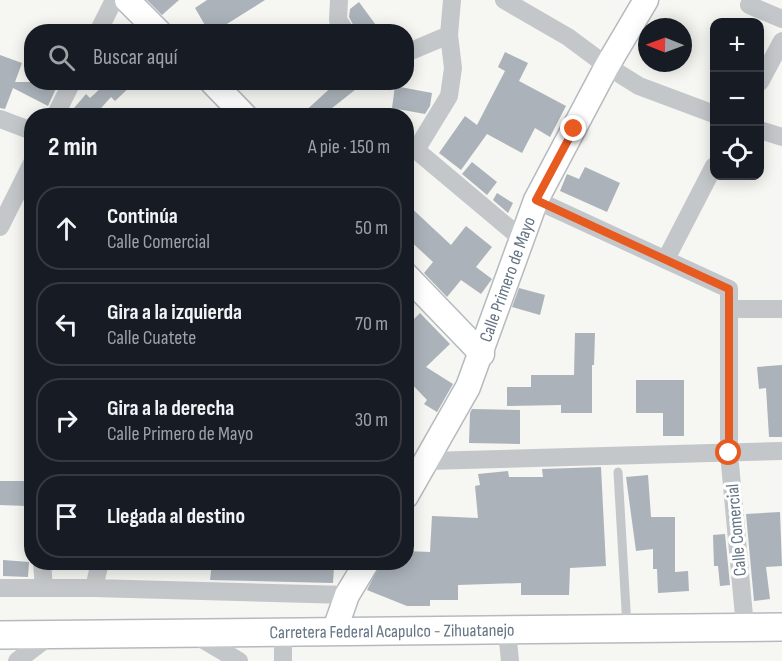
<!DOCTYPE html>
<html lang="es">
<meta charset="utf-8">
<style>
:root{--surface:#171b24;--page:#242831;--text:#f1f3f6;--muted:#9ea1a6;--line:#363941}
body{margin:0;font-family:"Sofia Sans Condensed",sans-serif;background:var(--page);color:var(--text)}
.controls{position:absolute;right:18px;top:18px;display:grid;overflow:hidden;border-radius:12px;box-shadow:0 3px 15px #0003}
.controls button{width:54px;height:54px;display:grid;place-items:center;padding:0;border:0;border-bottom:2px solid var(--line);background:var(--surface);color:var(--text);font:30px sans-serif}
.compass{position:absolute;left:638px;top:18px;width:54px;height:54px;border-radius:50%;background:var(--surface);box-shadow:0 3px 15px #0003;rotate:271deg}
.stop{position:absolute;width:18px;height:18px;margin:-14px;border:4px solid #e75b21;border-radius:50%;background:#fff}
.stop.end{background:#e75b21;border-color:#fff;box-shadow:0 2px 6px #0008}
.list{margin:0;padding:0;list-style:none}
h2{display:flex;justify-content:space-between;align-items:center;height:78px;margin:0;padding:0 24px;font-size:26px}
h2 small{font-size:20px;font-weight:400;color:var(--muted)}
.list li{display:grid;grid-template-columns:39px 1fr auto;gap:18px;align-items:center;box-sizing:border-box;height:84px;margin:0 12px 12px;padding:0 12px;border:2px solid var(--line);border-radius:24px}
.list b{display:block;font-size:22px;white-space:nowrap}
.list p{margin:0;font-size:20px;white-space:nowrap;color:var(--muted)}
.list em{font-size:20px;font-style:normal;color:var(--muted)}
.icon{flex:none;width:33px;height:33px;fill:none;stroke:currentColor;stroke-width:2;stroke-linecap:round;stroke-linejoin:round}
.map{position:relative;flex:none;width:782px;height:661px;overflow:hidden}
.search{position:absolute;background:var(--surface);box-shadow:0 3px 15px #0003;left:24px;top:24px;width:390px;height:66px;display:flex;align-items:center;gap:15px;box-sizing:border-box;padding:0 21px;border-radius:24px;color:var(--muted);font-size:22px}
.panel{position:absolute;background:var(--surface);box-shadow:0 3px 15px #0003;left:24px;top:108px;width:390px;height:462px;border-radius:24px}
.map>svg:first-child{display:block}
.building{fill:#abb2b9}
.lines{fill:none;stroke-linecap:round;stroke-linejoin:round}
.secondary-casing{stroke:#b5babf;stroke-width:27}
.primary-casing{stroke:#b6babe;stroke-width:30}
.lane{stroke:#c3c7ca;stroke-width:9}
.street{stroke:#c3c7ca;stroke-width:18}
.secondary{stroke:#fff;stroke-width:24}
.primary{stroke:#fff;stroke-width:27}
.route{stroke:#e75b21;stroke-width:8}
.labels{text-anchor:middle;stroke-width:6;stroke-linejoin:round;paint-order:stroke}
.street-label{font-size:18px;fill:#647484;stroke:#fff}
</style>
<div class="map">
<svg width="782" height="661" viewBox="0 0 782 661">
<rect width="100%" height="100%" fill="#f6f6f2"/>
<path class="building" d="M147,0H179L162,15Z
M207,0H265L214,32H209L195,8Z
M359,2L381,32H357L349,17L350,9Z
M505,52L528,63L519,81L566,106L550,137L535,128L522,153L487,134L461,170L439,153L465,116L477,125L505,71L498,67Z
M0,55L22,63L15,82H59L48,106L13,88L5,109L0,108Z
M98,82H135L115,101L111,97L94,116H82L74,108L86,94L90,98L102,87Z
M337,82H365L322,116H300Z
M395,86L432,93L430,106L425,114L392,108Z
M472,162L497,182L487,195L462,174Z
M585,167L620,183L607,212L560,191L567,174L579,179Z
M497,193L513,203L508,213L493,200Z
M406,203L451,245L466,226L492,247L476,267L492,279L481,294L461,280L447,297L424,273L433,262L406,237Z
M519,288L545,295L540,315L512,307Z
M420,313L450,344L426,367L453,384L437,412L424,404L427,400L406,378V327Z
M575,333H595L594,365H592V413H561V405L507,406V387H531V375H574Z
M782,365V437H769L766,388L759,389L757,367Z
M636,380H684V436H663V413H636Z
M472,409L520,410V444L469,443L470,413Z
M601,467L606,566L570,568L569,595H521V583L458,585V600H430V606H407L367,590L381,562H406V551L430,552L432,516L478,518L475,486L480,485L478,474L508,471L509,477H543L542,469Z
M648,475L651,517H675V572L688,571L689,591L658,593L657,569H653V549L636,551L626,477Z
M0,481H28L27,506L0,505Z
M780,512L782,566L766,567L770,599L754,601L746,514Z
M725,534L730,585L720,586L718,566H714L713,535Z
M3,560L29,562L28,577L3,576Z
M212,562H280V565L334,567L333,583L210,580Z"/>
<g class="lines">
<defs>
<g id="secondary">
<path d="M127,0L159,32"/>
<path d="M212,82L245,116"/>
<path d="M406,275L482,354"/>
<path id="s1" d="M406,496L468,387L536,200L607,66L646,0"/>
<path d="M334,632L347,595L367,562"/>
</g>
<g id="primary">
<path id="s2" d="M0,635L782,627"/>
</g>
</defs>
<use href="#secondary" class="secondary-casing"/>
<use href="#primary" class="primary-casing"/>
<path class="lane" d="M618,472L627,627"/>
<path class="street" d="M339,0L338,20L346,32
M452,0L449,35L453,68L449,96L416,150L522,239
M504,0L568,37L607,66L639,86L714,114
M749,5L782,19
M98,32L114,0
M406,53L449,35
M760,82L782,41
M55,116L72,82
M0,119L32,131
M760,130L782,137
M536,200L729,289V453L745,627
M0,227L32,163
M666,259L714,166
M729,309H782
M427,461L782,451
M42,562L44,588
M0,588H94L347,595
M94,588L100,562
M507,631L510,661
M192,633L239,661
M17,661L51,635
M283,661V632"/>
<use href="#secondary" class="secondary"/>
<use href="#primary" class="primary"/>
</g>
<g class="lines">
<path class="route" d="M574,129L536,200L729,289V453"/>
</g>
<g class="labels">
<g class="street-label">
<text dy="6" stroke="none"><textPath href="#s1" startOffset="240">Calle Primero de Mayo</textPath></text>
<text transform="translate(736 530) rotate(-95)" y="6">Calle Comercial</text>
<text dy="6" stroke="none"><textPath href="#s2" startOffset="392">Carretera Federal Acapulco - Zihuatanejo</textPath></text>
</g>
</g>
</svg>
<div class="controls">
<button>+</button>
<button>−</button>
<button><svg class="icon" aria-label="locate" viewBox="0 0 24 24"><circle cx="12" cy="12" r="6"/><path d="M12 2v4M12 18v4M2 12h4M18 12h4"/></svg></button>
</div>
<svg class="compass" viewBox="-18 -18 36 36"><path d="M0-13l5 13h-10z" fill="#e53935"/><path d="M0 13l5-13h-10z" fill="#9ea1a6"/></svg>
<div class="stop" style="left:729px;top:453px"></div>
<div class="stop end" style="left:574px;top:129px"></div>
<div class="search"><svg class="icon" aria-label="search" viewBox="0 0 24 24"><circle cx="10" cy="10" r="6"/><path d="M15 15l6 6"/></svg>Buscar aquí</div>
<section class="panel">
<h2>2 min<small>A pie · 150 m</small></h2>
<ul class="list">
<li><svg class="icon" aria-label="ahead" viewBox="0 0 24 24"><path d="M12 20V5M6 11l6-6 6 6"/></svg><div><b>Continúa</b><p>Calle Comercial</p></div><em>50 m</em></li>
<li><svg class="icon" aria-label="left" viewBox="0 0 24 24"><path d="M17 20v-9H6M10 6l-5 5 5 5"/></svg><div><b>Gira a la izquierda</b><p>Calle Cuatete</p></div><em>70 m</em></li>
<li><svg class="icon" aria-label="right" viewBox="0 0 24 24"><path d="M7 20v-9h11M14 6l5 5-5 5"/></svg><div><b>Gira a la derecha</b><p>Calle Primero de Mayo</p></div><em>30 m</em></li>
<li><svg class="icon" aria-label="arrive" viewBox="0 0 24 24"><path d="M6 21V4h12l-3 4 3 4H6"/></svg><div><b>Llegada al destino</b></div></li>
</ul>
</section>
</div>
